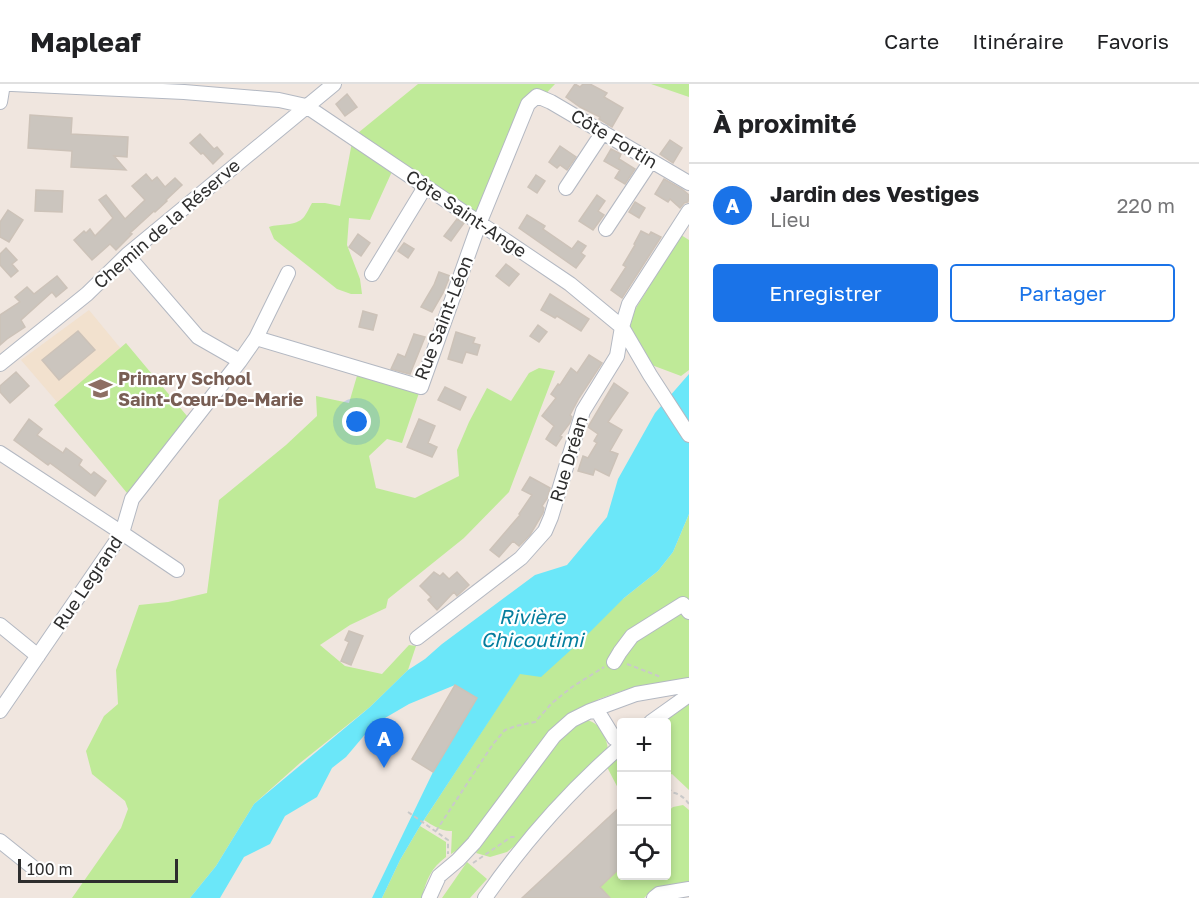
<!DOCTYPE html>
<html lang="fr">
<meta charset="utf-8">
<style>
:root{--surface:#fff;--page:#f2f2f2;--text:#202124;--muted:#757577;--line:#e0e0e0;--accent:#1a73e8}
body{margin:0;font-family:"Golos Text",sans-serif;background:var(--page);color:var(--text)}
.controls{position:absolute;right:18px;bottom:18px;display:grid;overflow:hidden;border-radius:6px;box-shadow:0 3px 9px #0003}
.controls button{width:54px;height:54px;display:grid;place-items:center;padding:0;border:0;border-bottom:2px solid var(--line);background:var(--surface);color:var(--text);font:30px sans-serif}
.scale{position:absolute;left:18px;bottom:15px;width:160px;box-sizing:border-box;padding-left:6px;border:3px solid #2e2e2e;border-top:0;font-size:16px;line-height:21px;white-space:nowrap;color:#2e2e2e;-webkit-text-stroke:4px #fff;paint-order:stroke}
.you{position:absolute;left:357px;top:338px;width:21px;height:21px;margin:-15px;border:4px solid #fff;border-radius:50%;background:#1a73e8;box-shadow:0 0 0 9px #1a73e833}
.badge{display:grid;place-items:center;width:39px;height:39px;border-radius:50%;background:var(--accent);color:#fff;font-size:20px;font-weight:700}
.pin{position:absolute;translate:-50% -50px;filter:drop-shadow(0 2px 3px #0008)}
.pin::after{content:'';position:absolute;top:32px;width:21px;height:18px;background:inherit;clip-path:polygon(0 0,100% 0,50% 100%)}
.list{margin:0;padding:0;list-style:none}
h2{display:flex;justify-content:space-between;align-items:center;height:78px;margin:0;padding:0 24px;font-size:26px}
h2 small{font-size:20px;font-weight:400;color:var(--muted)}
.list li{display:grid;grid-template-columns:39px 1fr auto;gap:18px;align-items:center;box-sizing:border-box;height:84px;padding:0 24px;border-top:2px solid var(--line)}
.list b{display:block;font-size:22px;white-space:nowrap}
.list p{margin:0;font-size:20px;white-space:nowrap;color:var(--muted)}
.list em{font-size:20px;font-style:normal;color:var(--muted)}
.actions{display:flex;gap:12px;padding:18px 24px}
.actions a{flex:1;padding:14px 0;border:2px solid var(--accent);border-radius:6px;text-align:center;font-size:21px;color:var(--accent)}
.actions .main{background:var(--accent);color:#fff}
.icon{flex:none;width:33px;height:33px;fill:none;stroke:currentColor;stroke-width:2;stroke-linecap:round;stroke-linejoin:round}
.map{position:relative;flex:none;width:689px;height:814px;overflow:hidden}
header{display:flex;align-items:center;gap:36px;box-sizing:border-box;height:84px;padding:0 30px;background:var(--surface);border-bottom:2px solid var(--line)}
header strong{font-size:28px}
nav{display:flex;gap:33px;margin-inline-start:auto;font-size:21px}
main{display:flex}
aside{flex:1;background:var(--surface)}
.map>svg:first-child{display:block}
.education{fill:#f2e1ce}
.green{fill:#bfea98}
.water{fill:#6be7f9}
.building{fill:#cbc5be;stroke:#ccc2b8;stroke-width:1.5}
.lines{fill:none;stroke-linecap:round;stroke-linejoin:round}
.minor-casing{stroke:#b3b8c2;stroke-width:16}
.path{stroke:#c9c9c9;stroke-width:2;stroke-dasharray:4.5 3;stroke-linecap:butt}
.minor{stroke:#fff;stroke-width:14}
.labels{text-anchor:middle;stroke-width:4.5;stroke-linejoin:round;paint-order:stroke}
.street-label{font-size:18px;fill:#2e2e2e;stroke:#fff}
.education-label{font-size:18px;font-weight:bold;fill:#785e54;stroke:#fff;text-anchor:start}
.water-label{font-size:20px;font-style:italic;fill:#047d9d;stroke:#fff}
</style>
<header>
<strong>Mapleaf</strong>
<nav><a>Carte</a><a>Itinéraire</a><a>Favoris</a></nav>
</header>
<main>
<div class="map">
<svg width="689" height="814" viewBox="0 0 689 814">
<rect width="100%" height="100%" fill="#f0e6df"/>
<path class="education" d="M89,226L178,334L130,403L21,276Z"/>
<path class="green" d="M418,0H555L535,21L486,139L395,81L370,136L349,134L347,161L360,195L362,210H351L337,205L274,155L269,143C281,139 295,143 304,133C307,129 309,124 312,119H325L340,122L353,53Z
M651,0H689V13Z
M681,151L689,156V286L681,292L649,280L633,253L628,237Z
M126,259L192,338L132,415L54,321Z
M539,284L555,287L509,408L464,454L388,515L386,524L350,541L320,561L345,582L382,590L409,561L416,562L408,586L370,623L300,679L254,720L216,782L190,814H72L121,744L128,725L125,717L92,690L86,667L104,632L118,620L116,586L139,521L168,518L207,509L219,416L286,361L317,332L316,312L349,319L359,285L421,303L402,359L387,355L369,372L376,404L415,414L459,392L457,366L469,338L487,304L511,317L529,289Z
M689,430V595L648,601L622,607L599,615L555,642L532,668L512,703L471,757L451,770L452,747C442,748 432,741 424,736L520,589L624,514L658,487L673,468Z
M689,619V706L672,690L667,692L666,638H660Z
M585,636C599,637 607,653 608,666L528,751L507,768L490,773L476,769L561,651Z
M621,668V710L607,683Z
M683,721L689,726V800L650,808L644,814H610L600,803L621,783L622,792H666L667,728L673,723Z
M420,742L446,758V773C431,784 426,796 422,814H382L400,776Z
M467,778L487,795L470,814H442Z"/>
<path class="water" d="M689,290V430L673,468L658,487L624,514L584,554L541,593L520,590L420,742L400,776L382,814H372L433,688L477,614L455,601L409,620L373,641L346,673L332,684L317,713L285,732L270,760L244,773L220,814H190L216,782L254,720L370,623L408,586L425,575L442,560L535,491L567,481L607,433L618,395L655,329Z"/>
<path class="building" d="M575,0L580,3L583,0H590L607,9L604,13L623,24L612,43L599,35L600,33L580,23L566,13Z
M347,10L357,23L345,32L336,20Z
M30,31L72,34L71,50L128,53L127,73L114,72L126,86L71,83L72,67L28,64Z
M200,50L214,65L217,63L223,70L213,80L203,69L201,70L190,59Z
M670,56L682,64L673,79L660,70Z
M560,62L576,73L567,86L560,81L557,84L549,78Z
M611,65L621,70L619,75L635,85L625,100L615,94L620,86L604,77Z
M146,90L152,97L157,93L165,103L175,94L182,101L166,116L167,117L155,128L154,127L130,149L132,150L116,166L110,160L92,176L74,156L84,147L86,149L90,145L95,152L113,134L99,116L106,111L125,135L145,116L132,102Z
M536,91L545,97L537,109L528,103Z
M664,95L682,105L689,111L688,118L684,119L680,124L670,115L668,118L655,110Z
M36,106L63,107L62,128L35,127Z
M597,111L605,117L598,127L604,131L593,146L579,137Z
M635,118L645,124L639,134L629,128Z
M8,126L23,136L9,158L0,153V138Z
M527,131L545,142L543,145L572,165L578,157L586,162L581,169L585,172L576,184L519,144Z
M457,135L464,139L451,157L444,152Z
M641,147L649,151L651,148L661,153L622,214L611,206L626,183L623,181L635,161L634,160Z
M358,150L370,159L361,172L349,163Z
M404,159L414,165L408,174L398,167Z
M6,164L17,176L12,180L18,187L11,193L0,181V170Z
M506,180L519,190L509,202L496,192Z
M439,188L450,192L443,209L432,228L421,223L434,201Z
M57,192L67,204L56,213L52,208L21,236L25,243L7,255L0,261V231L20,218L15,213L27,203L34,210Z
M550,210L589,235L581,247L557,232L555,234L541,226Z
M363,227L377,231L373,246L359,243Z
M538,241L547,248L539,258L530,252Z
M78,247L95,266L59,296L42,276Z
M456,248L475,254L473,259L480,261L477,271L466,268L462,279L448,275Z
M414,250L425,253L410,290L391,285L398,270L405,273Z
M589,271L602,279L579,314L570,331L572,333L570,339L560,352L562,353L556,362L546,355L554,342L542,332L556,314L551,310L558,300L560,301L571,284L577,289Z
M16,288L29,302L10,319L0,308V302Z
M614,299L628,309L608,338L622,346L610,367L618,370L609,392L595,385L593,391L578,387L583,372L588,374L597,359L594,357L598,350L588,343Z
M445,303L466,313L460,326L438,316Z
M29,335L42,345L37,351L63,369L66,364L82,376L79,381L91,391L94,388L106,397L95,412L50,379L48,381L14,356Z
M419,335L435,342L428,359L437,363L432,373L407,363Z
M530,393L550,404L548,413L542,422L544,424L543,429L530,451L519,462L513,457L499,473L490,466L520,431L519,430L532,411L522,406Z
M434,488L440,492L443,489L449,495L457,488L469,501L457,512L454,508L437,526L428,516L431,513L420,502Z
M349,547L363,552L351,581L341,577L349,558L345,556Z
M455,601L477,614L433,688L412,675Z
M621,722V783L600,803L610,814H522Z"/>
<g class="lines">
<defs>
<path id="minor" d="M12,0L184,8L279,16L306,22L570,200L622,243L650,291L689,351
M0,18L3,0
M566,104L603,48
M606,145L651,77
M127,171L198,253L240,277
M372,190L425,103
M256,254L421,303L479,140L528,20L537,12L551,18L689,99
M0,280L87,210L127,171L334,0
M0,369L122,449L177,486
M0,541L38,572
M417,554L521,474L545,447L551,433L583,327L617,272L622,243L629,220L689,127
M614,578L620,568L632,552L683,520L689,528
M0,627L122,449L132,415L240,277L256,254L288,189
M590,627L636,610L689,601
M651,638L689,611
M0,757L35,785
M429,814L439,792L458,776L474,759L554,652L572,636L590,627L598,628L614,654L622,659
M485,814C524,758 570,706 622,661
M654,814L659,810L689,805"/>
</defs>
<use href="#minor" class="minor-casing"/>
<path class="path" d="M627,580L661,593
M666,700L671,707
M666,709C676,707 683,712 689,720
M408,728L448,756V770
M436,747L493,660L505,646L516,642L535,638L552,619L572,603L604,583
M473,779L511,753H516"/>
<use href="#minor" class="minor"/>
</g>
<defs>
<symbol id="school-bare" viewBox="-9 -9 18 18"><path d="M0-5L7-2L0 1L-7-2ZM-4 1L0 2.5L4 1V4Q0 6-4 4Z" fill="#8d6e63" stroke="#fff" stroke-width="2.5" paint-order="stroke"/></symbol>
</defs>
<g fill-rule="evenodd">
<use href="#school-bare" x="84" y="288" width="33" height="33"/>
</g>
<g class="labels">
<g class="street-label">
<text transform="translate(614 55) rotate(31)" y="6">Côte Fortin</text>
<text transform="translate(466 130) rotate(34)" y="6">Côte Saint-Ange</text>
<text transform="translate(167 140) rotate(-41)" y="6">Chemin de la Réserve</text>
<text transform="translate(444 234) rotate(-69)" y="6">Rue Saint-Léon</text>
<text transform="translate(569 375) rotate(-73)" y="6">Rue Dréan</text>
<text transform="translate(88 499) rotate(-56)" y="6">Rue Legrand</text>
</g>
<g class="education-label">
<text x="118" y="301">Primary School<tspan x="118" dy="21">Saint-Cœur-De-Marie</tspan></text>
</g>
<g class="water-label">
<text x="532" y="540">Rivière<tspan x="532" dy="23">Chicoutimi</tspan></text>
</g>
</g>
</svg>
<div class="controls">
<button>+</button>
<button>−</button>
<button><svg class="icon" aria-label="locate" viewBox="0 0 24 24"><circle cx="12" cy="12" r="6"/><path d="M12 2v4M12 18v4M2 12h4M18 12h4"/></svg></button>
</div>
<div class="scale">100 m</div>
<div class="you"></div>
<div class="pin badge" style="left:384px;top:684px">A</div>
</div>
<aside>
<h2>À proximité<small></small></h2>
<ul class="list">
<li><span class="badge">A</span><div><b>Jardin des Vestiges</b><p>Lieu</p></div><em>220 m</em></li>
</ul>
<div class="actions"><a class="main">Enregistrer</a><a>Partager</a></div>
</aside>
</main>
